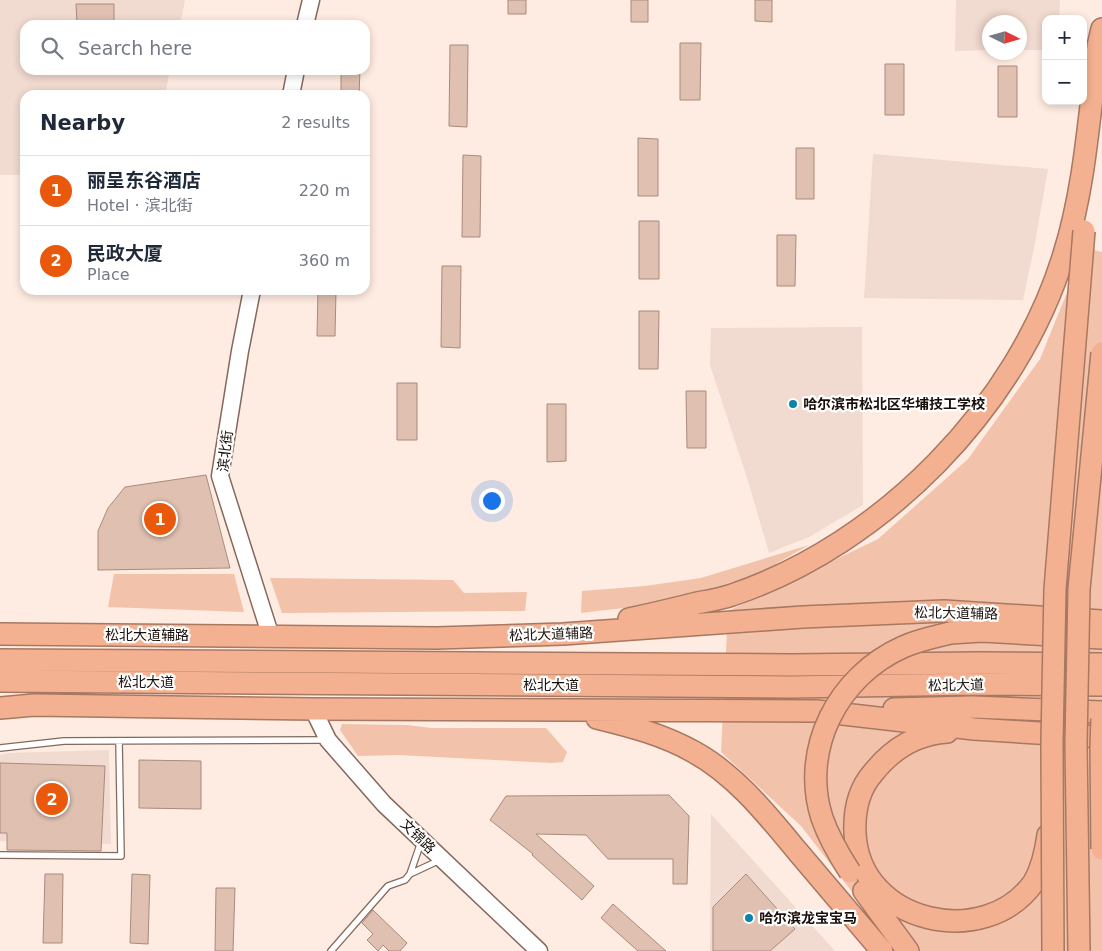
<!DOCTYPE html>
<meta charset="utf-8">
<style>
:root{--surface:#fff;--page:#f6f6f7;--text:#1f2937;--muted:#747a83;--line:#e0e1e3;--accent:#ea580c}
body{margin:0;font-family:"DejaVu Sans","Noto Sans SC",sans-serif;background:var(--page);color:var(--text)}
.controls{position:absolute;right:15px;top:15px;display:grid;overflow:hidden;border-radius:10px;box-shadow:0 2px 8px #0003}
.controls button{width:45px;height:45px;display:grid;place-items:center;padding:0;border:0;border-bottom:1px solid var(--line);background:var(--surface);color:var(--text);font:25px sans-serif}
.compass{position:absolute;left:982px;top:15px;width:45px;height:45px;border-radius:50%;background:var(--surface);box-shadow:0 2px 8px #0003;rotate:95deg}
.you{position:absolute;left:491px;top:500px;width:18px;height:18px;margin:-12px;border:4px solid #fff;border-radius:50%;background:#1a73e8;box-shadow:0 0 0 8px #1a73e833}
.badge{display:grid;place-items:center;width:32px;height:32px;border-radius:50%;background:var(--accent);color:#fff;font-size:16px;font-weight:700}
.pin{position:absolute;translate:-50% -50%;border:2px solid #fff;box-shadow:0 1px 5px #0006}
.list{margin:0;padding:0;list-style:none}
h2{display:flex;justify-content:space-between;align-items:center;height:65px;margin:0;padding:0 20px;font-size:21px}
h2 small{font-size:16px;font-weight:400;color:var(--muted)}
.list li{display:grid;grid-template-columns:32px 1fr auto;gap:15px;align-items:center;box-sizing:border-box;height:70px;padding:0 20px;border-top:1px solid var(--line)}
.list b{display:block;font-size:19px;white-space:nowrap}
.list p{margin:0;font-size:16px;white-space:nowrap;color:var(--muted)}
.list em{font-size:16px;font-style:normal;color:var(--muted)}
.icon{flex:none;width:28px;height:28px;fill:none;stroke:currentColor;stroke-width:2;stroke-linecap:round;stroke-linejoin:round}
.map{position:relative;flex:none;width:1102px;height:951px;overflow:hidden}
.search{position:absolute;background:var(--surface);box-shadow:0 2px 8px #0003;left:20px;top:20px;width:350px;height:55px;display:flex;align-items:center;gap:12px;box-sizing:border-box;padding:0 18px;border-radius:15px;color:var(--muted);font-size:19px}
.panel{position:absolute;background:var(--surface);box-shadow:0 2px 8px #0003;left:20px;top:90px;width:350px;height:205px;border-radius:15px}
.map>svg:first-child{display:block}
.built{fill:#f1dacf}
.green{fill:#f3c2aa}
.building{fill:#dfc0b1;stroke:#a98b7d}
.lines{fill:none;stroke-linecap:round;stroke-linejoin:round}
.lane-casing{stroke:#84685b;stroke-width:8}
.secondary-casing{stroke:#84685b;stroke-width:19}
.highway-casing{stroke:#a77862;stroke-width:24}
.lane{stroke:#fff;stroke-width:5.5}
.secondary{stroke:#fff;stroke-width:16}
.highway{stroke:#f4b191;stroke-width:21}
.highway-bridge-casing{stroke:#a77862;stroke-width:24;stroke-linecap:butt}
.highway-bridge{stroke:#f4b191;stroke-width:21}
.poi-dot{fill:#0b84a9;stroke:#fff;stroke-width:2}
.labels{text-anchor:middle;stroke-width:4.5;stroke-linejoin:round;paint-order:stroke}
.poi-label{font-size:14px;font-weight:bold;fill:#190f0a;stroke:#fff;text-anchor:start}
.street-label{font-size:14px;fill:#190f0a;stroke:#fff}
</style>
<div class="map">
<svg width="1102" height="951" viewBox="0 0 1102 951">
<rect width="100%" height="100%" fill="#feebe1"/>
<path class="built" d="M0,0H185L180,25H25V70H170L165,95H25V175H0Z
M956,0H1060L1059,19H1046V50H1020V22H990L989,50L955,51Z
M873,154L1048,169L1035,243L1023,300L864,298Z
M862,327L863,505L809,537L769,553L749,484L710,365L711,328Z
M109,750L111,844L0,841V755L9,753Z
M711,814L835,951H710Z"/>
<path class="green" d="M1085,248L1102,252V951H898L801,826L721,752L728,611L878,539L968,459L1040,359Z
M809,545C783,559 756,578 728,588C681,603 629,607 581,613L582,591L645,586L701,578Z
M114,574H234L244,612L108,607Z
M270,578L453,580L464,593L527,592L525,611L282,613Z
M342,724L406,725L432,728H546L567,752L563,762L552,763L398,755L358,756L340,730Z"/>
<path class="building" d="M508,0H526V14H508Z
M631,0H648V22H631Z
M755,0H772V22L755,21Z
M76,4H114V25H77Z
M680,43H701L700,100H680Z
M450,45H468L467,127L449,126Z
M885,64H904V115H885Z
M998,66H1017V117H998Z
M341,70H360L359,95H341Z
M638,138L658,139V196H638Z
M796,148H814V199H796Z
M463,155L481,156L480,237H462Z
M639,221H659V279H639Z
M777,235H796L795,286H777Z
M442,266H461L460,348L441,347Z
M318,290H336L335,336H317Z
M639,311H659L658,369H639Z
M397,383H417V440H397Z
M686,391H706V448H687Z
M547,404H566V461L547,462Z
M206,475L230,568L98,570V531L108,508L125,487Z
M139,760L201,761V809L139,808Z
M0,763L105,766L101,851L7,850V833H0Z
M669,795L689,816L687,884H673V859H608L586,835L536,834L594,886L582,900L532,855L533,854L490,820L506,796Z
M45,874H63L62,943H43Z
M132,874L150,875L148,944L130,943Z
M746,874L795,929L770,951H713V907Z
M216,888H235L233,951H215Z
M613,904L666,951H638L601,918Z
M373,910L407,943L400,951H389L383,945L378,951L367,940L373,934L362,923Z"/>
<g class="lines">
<defs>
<path id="lane" d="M0,748L64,741L325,740
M421,842L410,874L440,860
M0,855L121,856L119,741
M331,951L388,886L405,880L410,874"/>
<path id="secondary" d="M305,25L311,0
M291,95L296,70
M252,290L240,351L220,476L271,637
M313,709L328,740L384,804L539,951"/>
<path id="highway" d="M629,619C652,614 674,609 697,603C708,601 721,599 732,595C883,544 1018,406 1064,254C1085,187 1089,115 1098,46L1102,29
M950,633L982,631L1102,638
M0,634L437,638L563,634L803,617L944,611L1102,621
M0,660L791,665L978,663L1102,664
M0,681L791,687L976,684L1102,685
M0,708L34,705L313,709L817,711L974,729L1102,737
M894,709L972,707L1102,712
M597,718C630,726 664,735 694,752C736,775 768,816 798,852C826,885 854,918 882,951
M947,732C916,734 892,749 873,773C859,789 854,811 855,833C859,924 986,951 1034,882C1042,868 1046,850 1048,835
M864,891L908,951"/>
</defs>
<use href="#lane" class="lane-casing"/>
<use href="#secondary" class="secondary-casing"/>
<use href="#highway" class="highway-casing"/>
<use href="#lane" class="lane"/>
<use href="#secondary" class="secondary"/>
<use href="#highway" class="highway"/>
<defs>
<path id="highway-bridge" d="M1102,719L1101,746L1102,849
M850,872C839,855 829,838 822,818C800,749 838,676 903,647C918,640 934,637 950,633
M1053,951L1052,742L1055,589L1084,231
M1079,951L1076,744L1079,589L1102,353"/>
</defs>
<use href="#highway-bridge" class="highway-bridge-casing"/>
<use href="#highway-bridge" class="highway-bridge"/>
</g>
<g class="poi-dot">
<circle cx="793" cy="404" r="5"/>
<circle cx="749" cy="918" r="5"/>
</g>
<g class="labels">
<g class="poi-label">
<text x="803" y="409">哈尔滨市松北区华埔技工学校</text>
<text x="759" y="923">哈尔滨龙宝宝马</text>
</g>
<g class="street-label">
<text transform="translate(225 451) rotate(-83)" y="5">滨北街</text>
<text transform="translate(956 613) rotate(1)" y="5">松北大道辅路</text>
<text transform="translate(551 634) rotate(-2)" y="5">松北大道辅路</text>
<text x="147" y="640">松北大道辅路</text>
<text x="146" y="687">松北大道</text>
<text x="551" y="690">松北大道</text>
<text transform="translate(956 685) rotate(-1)" y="5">松北大道</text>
<text transform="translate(418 836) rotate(44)" y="5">文锦路</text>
</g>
</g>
</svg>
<div class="controls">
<button>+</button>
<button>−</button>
</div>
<svg class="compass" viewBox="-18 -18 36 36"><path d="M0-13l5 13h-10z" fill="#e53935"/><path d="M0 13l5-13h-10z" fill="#747a83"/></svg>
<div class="you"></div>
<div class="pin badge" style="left:160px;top:519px">1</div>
<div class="pin badge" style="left:52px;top:799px">2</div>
<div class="search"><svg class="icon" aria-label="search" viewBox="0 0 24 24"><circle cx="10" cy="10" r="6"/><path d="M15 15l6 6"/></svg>Search here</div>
<section class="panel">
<h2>Nearby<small>2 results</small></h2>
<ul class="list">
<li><span class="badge">1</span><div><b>丽呈东谷酒店</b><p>Hotel · 滨北街</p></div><em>220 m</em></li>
<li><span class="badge">2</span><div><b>民政大厦</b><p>Place</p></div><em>360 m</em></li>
</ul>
</section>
</div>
